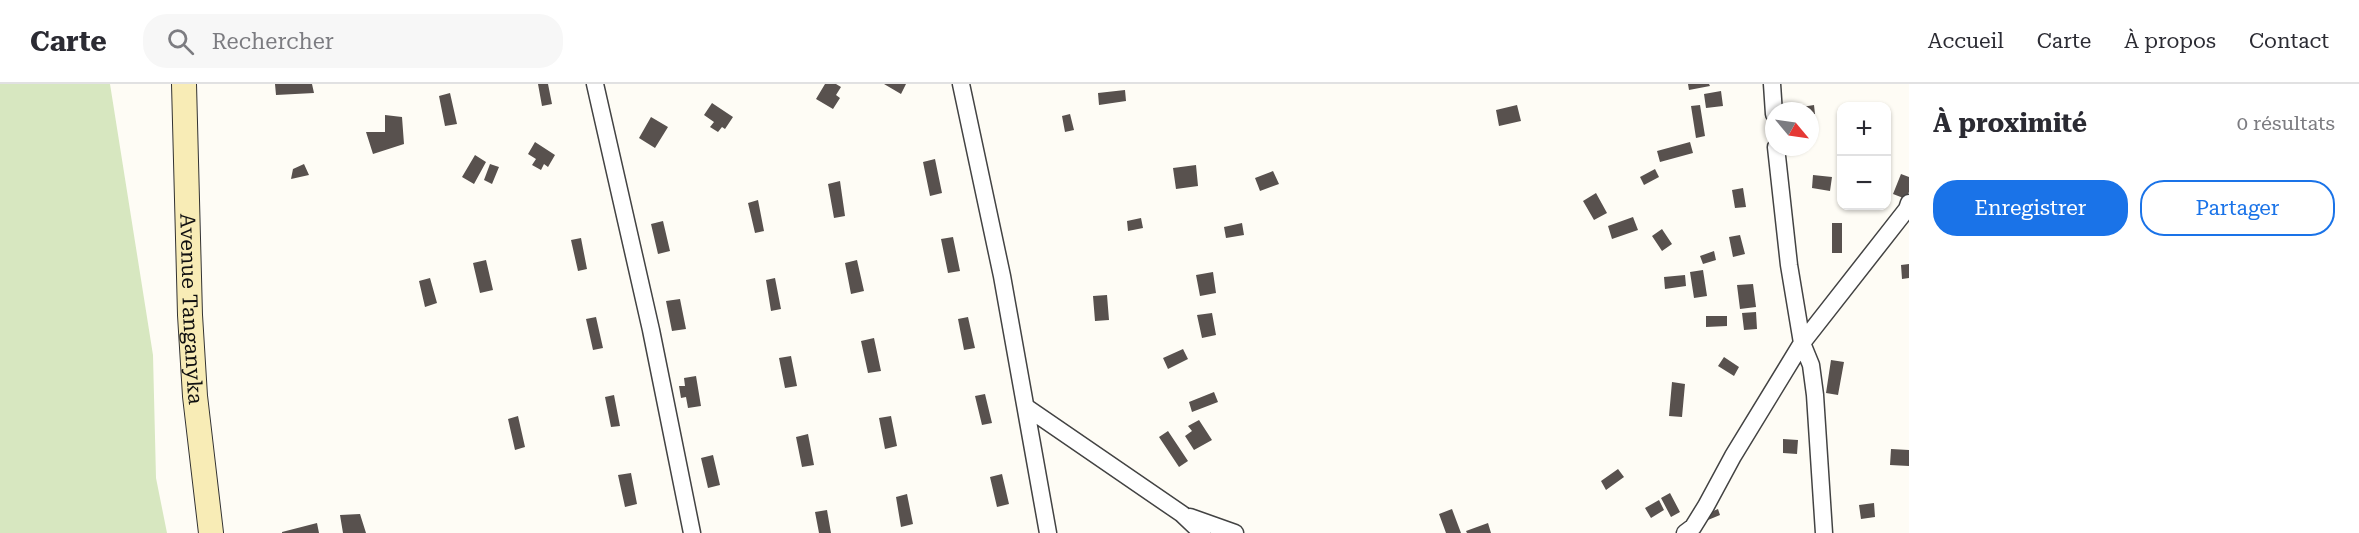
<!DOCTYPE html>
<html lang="fr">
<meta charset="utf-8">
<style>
:root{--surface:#fff;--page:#f7f7f7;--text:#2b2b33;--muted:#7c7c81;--line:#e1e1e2;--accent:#1a73e8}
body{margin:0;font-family:"Roboto Serif",serif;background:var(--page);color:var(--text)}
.controls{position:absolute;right:18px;top:18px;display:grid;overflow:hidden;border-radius:12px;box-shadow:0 2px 4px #0004}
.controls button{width:54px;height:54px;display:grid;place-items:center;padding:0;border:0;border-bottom:2px solid var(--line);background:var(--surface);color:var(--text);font:30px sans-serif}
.compass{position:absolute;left:1765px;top:18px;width:54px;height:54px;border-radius:50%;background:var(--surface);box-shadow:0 2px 4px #0004;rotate:119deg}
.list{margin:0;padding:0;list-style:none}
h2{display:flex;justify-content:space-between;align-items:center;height:78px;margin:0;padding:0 24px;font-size:26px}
h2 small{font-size:20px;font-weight:400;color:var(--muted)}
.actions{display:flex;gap:12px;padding:18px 24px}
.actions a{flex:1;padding:14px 0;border:2px solid var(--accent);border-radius:24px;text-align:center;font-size:21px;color:var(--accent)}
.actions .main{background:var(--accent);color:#fff}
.icon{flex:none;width:33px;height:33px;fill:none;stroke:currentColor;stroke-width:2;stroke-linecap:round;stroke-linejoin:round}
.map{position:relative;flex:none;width:1909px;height:449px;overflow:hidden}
header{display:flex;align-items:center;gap:36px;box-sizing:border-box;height:84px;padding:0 30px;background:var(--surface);border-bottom:2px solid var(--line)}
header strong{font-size:28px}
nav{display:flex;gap:33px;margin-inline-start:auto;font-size:21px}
.search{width:420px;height:54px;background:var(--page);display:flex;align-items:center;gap:15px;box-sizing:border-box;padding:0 21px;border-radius:24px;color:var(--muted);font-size:22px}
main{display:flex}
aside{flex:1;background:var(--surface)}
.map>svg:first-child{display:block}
.green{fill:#d7e7c0}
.building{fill:#58514e}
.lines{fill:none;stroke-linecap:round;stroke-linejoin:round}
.street-casing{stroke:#434343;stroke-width:19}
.secondary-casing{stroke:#323232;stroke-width:26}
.street{stroke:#fff;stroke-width:16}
.secondary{stroke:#f8ecb6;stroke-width:24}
.labels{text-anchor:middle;stroke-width:6;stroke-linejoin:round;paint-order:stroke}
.street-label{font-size:21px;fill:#101010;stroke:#fff}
</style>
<header>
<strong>Carte</strong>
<div class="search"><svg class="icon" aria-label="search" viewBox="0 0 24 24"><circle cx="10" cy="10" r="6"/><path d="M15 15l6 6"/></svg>Rechercher</div>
<nav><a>Accueil</a><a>Carte</a><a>À propos</a><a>Contact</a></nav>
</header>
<main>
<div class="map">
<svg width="1909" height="449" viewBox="0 0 1909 449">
<rect width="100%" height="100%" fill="#fefcf5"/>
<path class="green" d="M0,0H110L153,271L156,394L167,449H0Z"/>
<path class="building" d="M275,0H312L314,9L276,11Z
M538,0H548L552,20L542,22Z
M825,0H836L841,3L836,11L840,14L833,25L816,15Z
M884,0H906L901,10Z
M1688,0H1709L1710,2L1689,6Z
M1125,6L1126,17L1099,21L1098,9Z
M1721,7L1723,22L1706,24L1704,10Z
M450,9L457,40L445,42L439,12Z
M712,19L733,33L725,45L722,43L718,48L710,43L714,38L704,31Z
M1517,21L1521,37L1499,42L1496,26Z
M1700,21L1705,52L1696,54L1691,22Z
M1814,21L1815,30H1810V27H1803L1802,23Z
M1070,30L1074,46L1065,48L1062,32Z
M385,31L402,33L404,60L373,70L366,48H385Z
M651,33L668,43L655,64L639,54Z
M535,58L555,71L548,83L544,80L541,86L532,81L536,75L528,70Z
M1690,58L1693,69L1660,78L1657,67Z
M475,71L486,78L474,100L462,93Z
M935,75L942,109L930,112L923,78Z
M304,80L309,91L291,95L293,85Z
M490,80L499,83L492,100L484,96Z
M1196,81L1198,102L1176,105L1173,84Z
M1655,85L1659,93L1644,101L1640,93Z
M1273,87L1279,100L1260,107L1255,94Z
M1901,90L1909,93V108L1906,115L1893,110Z
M1813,91L1832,93L1830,107L1812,104Z
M840,97L845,132L834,134L828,100Z
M1743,104L1746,123L1735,124L1732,106Z
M1596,109L1607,129L1594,136L1583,117Z
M758,116L764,147L755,149L748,119Z
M1633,133L1638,146L1612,155L1608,142Z
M1141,134L1143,144L1128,147L1127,137Z
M663,137L670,167L658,170L651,140Z
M1242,139L1244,151L1226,154L1224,143Z
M1832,139H1842V169H1832Z
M1662,145L1672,160L1662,167L1652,152Z
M1740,151L1745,170L1733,173L1729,153Z
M953,153L960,187L948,189L941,155Z
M581,154L587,185L578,187L571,156Z
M1714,167L1716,176L1703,180L1700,172Z
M486,176L493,206L480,209L473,179Z
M857,176L864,207L851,210L845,179Z
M1909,180V194L1902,195L1901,181Z
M1703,186L1707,212L1694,214L1690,188Z
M1213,188L1216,209L1200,212L1196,191Z
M1685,191L1686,202L1665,205L1664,193Z
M430,194L437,219L425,223L419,197Z
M775,194L781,225L771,227L766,196Z
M1753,200L1756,223L1740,225L1737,201Z
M1107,211L1109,236L1095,237L1093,212Z
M680,215L686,245L672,247L666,217Z
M1756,228L1757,245L1744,246L1742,229Z
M1212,229L1216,251L1202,254L1197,231Z
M1706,232H1727V242L1706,243Z
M596,233L603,264L593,266L586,235Z
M968,233L975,264L964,266L958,235Z
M874,254L881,287L868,289L861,257Z
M1183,265L1188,275L1168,285L1163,274Z
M791,272L797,302L785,304L779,274Z
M1724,273L1739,283L1734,292L1718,282Z
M1831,276L1844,278L1838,311L1826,309Z
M696,292L701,322L688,324L686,313L681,314L679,302H685L684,294Z
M1672,298L1685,300L1682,333L1669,332Z
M1214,308L1218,318L1192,328L1189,318Z
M985,310L992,339L982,341L975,312Z
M614,311L620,342L611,343L605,313Z
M518,332L525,363L515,366L508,335Z
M891,332L897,362L885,365L879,334Z
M1199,336L1212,356L1194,366L1185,352L1192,347L1188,342Z
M1168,347L1188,377L1179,383L1159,353Z
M808,350L814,381L802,383L796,353Z
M1783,355L1798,356L1797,370L1783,369Z
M1891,365L1909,366V382L1890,381Z
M713,371L720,401L708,404L701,374Z
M1618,385L1624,393L1606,406L1601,397Z
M631,389L637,420L625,423L618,391Z
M1002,390L1009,420L997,423L990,393Z
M1670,409L1680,428L1671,433L1661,414Z
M907,410L913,440L901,443L896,413Z
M1659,416L1664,426L1651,434L1645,424Z
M1874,419L1875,433L1861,435L1859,421Z
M1452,425L1461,449H1446L1439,430Z
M1718,425L1720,431L1708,436L1706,430Z
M827,426L831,449H819L815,428Z
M360,430L366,449H343L340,431Z
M317,439L319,449H282V448Z
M1488,439L1491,449H1467L1466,447Z"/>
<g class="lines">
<defs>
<path id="street" d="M595,0L651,246L692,449
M961,0L1002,192L1048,449
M1772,0L1774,30
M1776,63L1789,181L1802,259L1811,281L1815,311L1824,449
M1026,323L1182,430L1202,449
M1190,433L1235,449
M1685,449L1693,443L1706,422L1733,372L1802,259L1907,125L1909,119"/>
<g id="secondary">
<path id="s1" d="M184,0L190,231L195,312L211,449"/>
</g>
</defs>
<use href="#street" class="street-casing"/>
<use href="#secondary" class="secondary-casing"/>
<use href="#street" class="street"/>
<use href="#secondary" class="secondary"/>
</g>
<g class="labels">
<g class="street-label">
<text dy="7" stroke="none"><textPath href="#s1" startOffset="225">Avenue Tanganyka</textPath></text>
</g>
</g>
</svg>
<div class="controls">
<button>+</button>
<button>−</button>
</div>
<svg class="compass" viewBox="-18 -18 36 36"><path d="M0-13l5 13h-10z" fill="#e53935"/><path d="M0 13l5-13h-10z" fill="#7c7c81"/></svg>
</div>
<aside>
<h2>À proximité<small>0 résultats</small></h2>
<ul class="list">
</ul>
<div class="actions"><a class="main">Enregistrer</a><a>Partager</a></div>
</aside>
</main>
